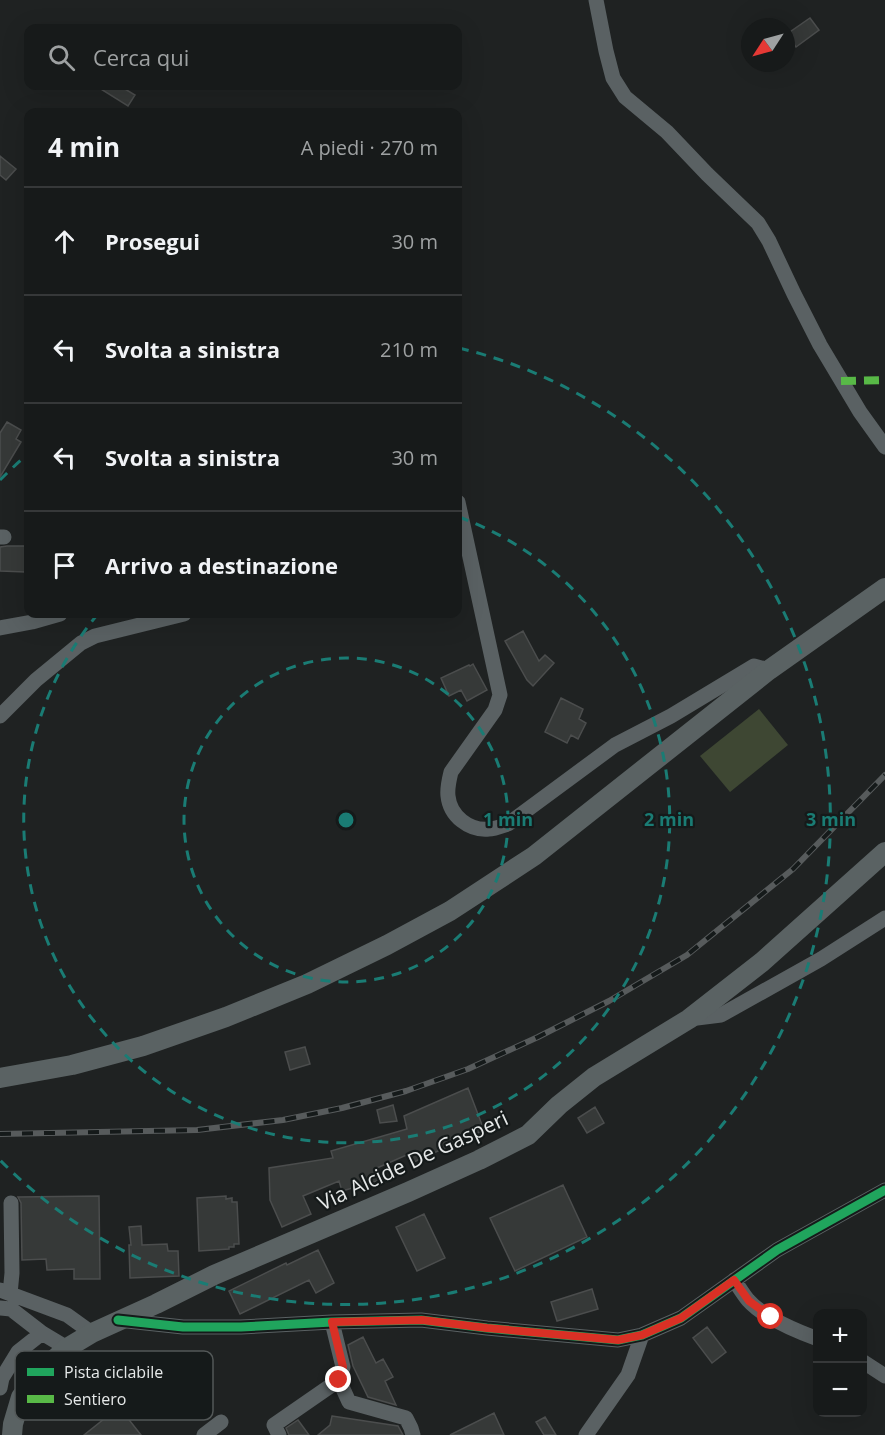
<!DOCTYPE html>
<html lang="it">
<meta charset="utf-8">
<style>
:root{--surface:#171a1a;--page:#202323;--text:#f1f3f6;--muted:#9ea1a2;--line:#363839}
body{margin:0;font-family:"Open Sans",sans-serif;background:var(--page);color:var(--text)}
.controls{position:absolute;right:18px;bottom:18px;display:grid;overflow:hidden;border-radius:12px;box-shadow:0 6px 24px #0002}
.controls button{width:54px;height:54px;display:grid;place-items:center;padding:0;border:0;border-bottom:2px solid var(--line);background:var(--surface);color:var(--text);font:30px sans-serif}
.compass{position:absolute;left:741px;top:18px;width:54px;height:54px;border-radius:50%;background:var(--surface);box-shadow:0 6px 24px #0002;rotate:234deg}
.stop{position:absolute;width:18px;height:18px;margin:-14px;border:4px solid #d93025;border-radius:50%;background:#fff}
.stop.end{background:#d93025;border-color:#fff;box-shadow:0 2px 6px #0008}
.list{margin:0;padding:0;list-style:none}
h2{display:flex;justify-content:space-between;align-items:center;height:78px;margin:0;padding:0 24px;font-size:26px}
h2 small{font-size:20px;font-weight:400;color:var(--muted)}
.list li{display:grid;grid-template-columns:39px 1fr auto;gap:18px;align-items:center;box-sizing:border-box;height:108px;padding:0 24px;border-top:2px solid var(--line)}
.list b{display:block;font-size:22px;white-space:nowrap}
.list em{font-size:20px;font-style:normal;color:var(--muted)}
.icon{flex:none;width:33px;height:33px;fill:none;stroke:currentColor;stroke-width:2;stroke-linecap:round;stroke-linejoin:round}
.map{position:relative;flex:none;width:885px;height:1435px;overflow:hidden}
.search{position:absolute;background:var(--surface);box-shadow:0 6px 24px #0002;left:24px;top:24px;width:438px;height:66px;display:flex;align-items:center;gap:15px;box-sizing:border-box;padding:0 21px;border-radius:12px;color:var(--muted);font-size:22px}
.panel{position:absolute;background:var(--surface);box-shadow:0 6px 24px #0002;left:24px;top:108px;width:438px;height:510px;border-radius:12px}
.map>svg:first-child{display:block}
.green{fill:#3e4733}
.building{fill:#363938;stroke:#4b4d4d;stroke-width:1.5}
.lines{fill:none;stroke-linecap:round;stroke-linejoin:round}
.minor{stroke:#5a6163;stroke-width:15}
.major{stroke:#5a6263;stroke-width:20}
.rail-casing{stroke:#575b5c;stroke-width:6}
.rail{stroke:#151a1a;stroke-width:4;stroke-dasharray:11;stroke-linecap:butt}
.quiet{stroke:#58b947;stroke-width:8;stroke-dasharray:15 8;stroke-linecap:butt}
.cycleway-casing{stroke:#151a1a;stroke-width:13}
.cycleway{stroke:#20a55d;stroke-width:9}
.route{stroke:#d93025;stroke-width:8}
.ring{fill:none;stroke:#1a7c74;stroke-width:3;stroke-dasharray:10 8}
.labels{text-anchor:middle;stroke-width:4.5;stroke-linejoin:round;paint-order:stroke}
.street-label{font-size:21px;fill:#e5e8e8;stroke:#151a1a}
.key{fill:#151a1a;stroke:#535858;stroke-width:1.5}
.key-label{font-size:16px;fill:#e5e8e8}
.centre{fill:#1a7c74;stroke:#151a1a;stroke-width:3}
.ring-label{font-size:18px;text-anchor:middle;font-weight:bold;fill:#1a7c74;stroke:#151a1a;stroke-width:4.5;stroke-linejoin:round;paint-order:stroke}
</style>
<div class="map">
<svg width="885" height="1435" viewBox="0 0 885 1435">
<rect width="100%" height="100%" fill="#1f2222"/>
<path class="green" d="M759,709L788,745L730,792L700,756Z"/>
<path class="building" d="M810,18L819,30L796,47L787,34Z
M96,86H120L135,95L128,106Z
M0,156L16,169L6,180L0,175Z
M7,422L21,430L16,439L21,442L0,477V433Z
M7,546H28V567H25V572L0,571V547Z
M523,631L539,661L545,655L554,663L533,686L527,680L505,641Z
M473,664L487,690L467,701L461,690L449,696L441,678L469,665L470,666Z
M561,698L583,709L579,719L586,723L578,739L571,735L567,743L545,732Z
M305,1047L310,1064L290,1070L285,1052Z
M468,1088L484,1130L414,1162L411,1153L377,1168L380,1180L342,1191L339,1181L303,1196L311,1214L282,1227L270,1200L269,1168L333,1158L331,1151L407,1129L404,1116Z
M393,1105L397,1121L380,1123L377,1110Z
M595,1107L604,1123L587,1133L578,1118Z
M563,1185L587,1237L515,1271L490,1218Z
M99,1196L100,1279H74V1269L47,1270L46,1259L22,1260L21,1203L18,1197Z
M226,1196V1199L232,1198V1202H237L239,1244H234V1247H229V1249L199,1251L197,1198Z
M424,1214L445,1258L417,1271L396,1227Z
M141,1226L142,1245L167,1244L168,1251H178L179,1276L130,1278L129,1245H131L129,1227Z
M318,1250L334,1283L316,1293L309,1280L240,1314L229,1291L286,1263L287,1265Z
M592,1289L598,1309L557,1321L551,1302Z
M707,1327L726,1352L712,1363L693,1338Z
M363,1337L376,1363L383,1359L393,1377L385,1381L396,1405L368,1397L353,1366L348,1345Z
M119,1407L141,1435H84Z
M494,1413L504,1435H450Z
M332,1416L398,1426L403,1435H318L330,1425Z
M545,1417L556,1435H544L536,1422Z
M298,1420L309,1435H289L286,1428Z"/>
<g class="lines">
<path class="minor" d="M596,0L606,51L613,78L625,97L667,132L707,174L758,223L769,241L794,294L820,345L860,412L885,447
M458,502L500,695L495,710L451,772C449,780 447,788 448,796C450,816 469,831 489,829C495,829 502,826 508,824L615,745L671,716L754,666L769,670
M0,537H4
M0,628L32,622L60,614
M0,716L36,680L81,643L95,636L184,614
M689,1019L721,1015L821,959L885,918
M734,1280C739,1287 743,1294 748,1300C763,1317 796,1331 818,1339
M0,1290L67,1315L92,1333
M10,1294L12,1273L11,1203
M0,1308L11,1309L42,1333L67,1348
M118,1320L183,1327H241L332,1322L421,1320L487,1328L618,1340L642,1335L681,1318L777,1250L885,1190
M862,1361L885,1376
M339,1380L349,1402L406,1418L411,1428L413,1435
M0,1388L2,1378L18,1352L42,1333
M204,1435L221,1422
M279,1435L274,1425L339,1380L343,1367L332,1322
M586,1435L628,1375L642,1335"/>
<path class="major" d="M0,1078L72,1065L143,1046L226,1017L307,984L387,945L450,911L534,856L769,670L885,588
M12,1435L13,1424L21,1397L44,1369L67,1348L92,1333L156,1304L214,1275L408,1192L479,1160L528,1135L559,1105L594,1077L689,1019L762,962L885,852"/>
<defs>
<path id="rail" d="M0,1134L197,1130L283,1120L342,1108L406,1091L468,1069L538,1037L609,1001L687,955L793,869L885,775"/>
</defs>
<use href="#rail" class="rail-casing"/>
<use href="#rail" class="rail"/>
<path class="quiet" d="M841,381L885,380"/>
<defs>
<path id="cycleway" d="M118,1320L183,1327H241L332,1322L421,1320L487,1328L618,1340L642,1335L681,1318L777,1250L885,1190"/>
</defs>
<use href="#cycleway" class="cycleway-casing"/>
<use href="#cycleway" class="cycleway"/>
</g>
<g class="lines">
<path class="route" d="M339,1380L343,1367L332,1322L422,1320L487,1328L618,1340L642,1335L681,1318L734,1280L749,1301L771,1317"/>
</g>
<g class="ring">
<circle cx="346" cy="820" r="162"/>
<path d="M459 517A323 323 0 1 1 97 615"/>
<path d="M0 480A485 485 0 0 1 28 454M459 348A485 485 0 1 1 0 1160"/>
</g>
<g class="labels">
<g class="street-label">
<text transform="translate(413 1161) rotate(-25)" y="7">Via Alcide De Gasperi</text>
</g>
</g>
<rect x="15" y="1351" width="198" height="69" rx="9" class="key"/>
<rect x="27" y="1368" width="27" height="8" fill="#20a55d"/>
<rect x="27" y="1395" width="27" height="8" fill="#58b947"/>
<g class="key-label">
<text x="64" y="1378">Pista ciclabile</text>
<text x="64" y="1405">Sentiero</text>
</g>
<circle cx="346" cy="820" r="9" class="centre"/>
<g class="ring-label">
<text x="508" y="826">1 min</text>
<text x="669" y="826">2 min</text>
<text x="831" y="826">3 min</text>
</g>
</svg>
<div class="controls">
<button>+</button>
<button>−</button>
</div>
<svg class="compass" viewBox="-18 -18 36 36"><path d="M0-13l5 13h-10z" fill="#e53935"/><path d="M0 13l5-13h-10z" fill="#9ea1a2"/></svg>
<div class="stop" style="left:771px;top:1317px"></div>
<div class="stop end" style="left:339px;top:1380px"></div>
<div class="search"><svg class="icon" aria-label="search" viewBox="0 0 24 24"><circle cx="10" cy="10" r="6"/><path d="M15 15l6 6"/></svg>Cerca qui</div>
<section class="panel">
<h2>4 min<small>A piedi · 270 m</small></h2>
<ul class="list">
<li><svg class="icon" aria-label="ahead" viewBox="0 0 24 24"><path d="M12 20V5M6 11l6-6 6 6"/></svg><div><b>Prosegui</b></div><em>30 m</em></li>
<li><svg class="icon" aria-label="left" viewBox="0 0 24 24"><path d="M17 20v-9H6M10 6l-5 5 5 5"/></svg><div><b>Svolta a sinistra</b></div><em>210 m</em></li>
<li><svg class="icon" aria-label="left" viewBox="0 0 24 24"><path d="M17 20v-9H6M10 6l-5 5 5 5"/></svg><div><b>Svolta a sinistra</b></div><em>30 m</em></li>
<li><svg class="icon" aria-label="arrive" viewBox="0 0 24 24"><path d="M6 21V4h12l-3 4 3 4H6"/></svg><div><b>Arrivo a destinazione</b></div></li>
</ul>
</section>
</div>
